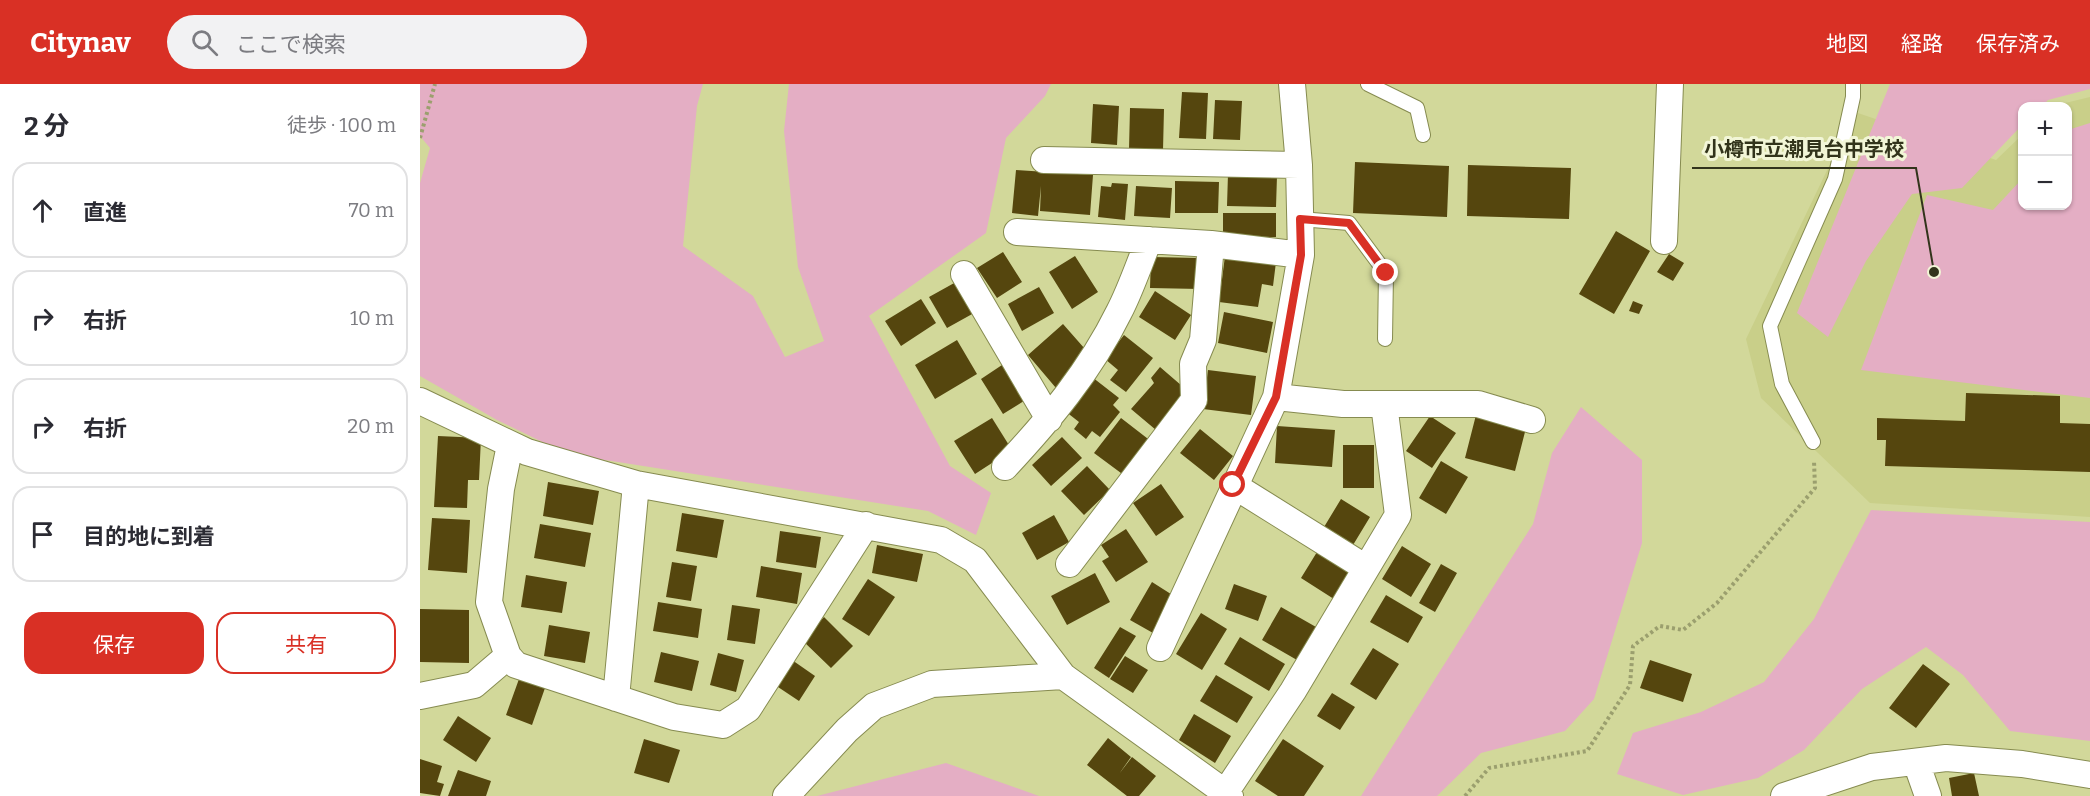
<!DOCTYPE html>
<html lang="ja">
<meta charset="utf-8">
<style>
:root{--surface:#fff;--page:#f2f2f3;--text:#2b2b33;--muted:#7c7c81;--line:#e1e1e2;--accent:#d93025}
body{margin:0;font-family:Bitter,"Noto Sans JP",serif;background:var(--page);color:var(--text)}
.controls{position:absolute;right:18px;top:18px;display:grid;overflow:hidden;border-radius:12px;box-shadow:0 2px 4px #0004}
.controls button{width:54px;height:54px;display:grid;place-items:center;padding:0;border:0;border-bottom:2px solid var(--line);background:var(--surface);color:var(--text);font:30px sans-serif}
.stop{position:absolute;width:18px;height:18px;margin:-14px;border:4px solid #d93025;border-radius:50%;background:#fff}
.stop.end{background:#d93025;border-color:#fff;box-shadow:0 2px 6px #0008}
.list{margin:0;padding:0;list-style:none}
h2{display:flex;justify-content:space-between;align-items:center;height:78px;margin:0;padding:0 24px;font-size:26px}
h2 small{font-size:20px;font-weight:400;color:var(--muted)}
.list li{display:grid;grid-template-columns:39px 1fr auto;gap:18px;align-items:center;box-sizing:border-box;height:96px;margin:0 12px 12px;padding:0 12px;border:2px solid var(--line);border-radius:18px}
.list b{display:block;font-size:22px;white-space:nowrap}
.list em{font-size:20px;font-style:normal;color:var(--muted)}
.actions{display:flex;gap:12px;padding:18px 24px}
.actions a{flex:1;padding:14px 0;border:2px solid var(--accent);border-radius:18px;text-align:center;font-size:21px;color:var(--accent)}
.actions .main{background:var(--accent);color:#fff}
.icon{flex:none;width:33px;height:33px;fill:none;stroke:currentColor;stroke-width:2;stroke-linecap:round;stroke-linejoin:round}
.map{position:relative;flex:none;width:1670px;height:712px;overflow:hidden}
header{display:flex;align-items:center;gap:36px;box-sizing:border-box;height:84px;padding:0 30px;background:var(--accent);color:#fff}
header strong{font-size:28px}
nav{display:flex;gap:33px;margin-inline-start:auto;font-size:21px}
.search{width:420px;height:54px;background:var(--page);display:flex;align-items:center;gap:15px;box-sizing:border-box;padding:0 21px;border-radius:33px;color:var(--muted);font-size:22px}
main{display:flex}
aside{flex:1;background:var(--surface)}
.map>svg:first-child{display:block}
.built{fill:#c9cf89}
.green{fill:#e4aec4}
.building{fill:#55460e}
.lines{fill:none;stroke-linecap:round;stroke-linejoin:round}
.lane-casing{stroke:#868b50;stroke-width:16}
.street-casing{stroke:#868b50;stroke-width:28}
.path{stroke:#9b9f6e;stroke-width:4;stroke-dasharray:3 3;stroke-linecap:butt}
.lane{stroke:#fff;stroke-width:14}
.street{stroke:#fff;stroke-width:26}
.route{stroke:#d93025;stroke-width:8}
.leader{fill:none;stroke:#32341b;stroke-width:2}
.callout-dot{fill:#32341b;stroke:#f2f6d7;stroke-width:2}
.callout-label{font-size:20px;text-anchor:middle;font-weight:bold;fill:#32341b;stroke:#f2f6d7;stroke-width:6;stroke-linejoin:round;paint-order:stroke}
</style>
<header>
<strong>Citynav</strong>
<div class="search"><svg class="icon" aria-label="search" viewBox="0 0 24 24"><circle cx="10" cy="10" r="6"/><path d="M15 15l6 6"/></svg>ここで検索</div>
<nav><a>地図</a><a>経路</a><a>保存済み</a></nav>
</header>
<main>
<aside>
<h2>2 分<small>徒歩 · 100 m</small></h2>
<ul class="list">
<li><svg class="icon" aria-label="ahead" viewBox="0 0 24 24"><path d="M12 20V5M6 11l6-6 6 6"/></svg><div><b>直進</b></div><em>70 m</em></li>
<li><svg class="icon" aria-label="right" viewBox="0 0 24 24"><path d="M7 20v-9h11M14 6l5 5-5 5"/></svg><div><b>右折</b></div><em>10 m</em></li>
<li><svg class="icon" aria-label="right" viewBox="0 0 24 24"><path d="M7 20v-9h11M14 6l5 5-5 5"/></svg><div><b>右折</b></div><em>20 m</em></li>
<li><svg class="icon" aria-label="arrive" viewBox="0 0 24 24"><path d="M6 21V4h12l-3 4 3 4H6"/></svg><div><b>目的地に到着</b></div></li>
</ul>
<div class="actions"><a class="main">保存</a><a>共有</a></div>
</aside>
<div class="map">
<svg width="1670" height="712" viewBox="0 0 1670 712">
<rect width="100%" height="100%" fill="#d2d89a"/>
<path class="built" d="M1670,13V433L1450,419L1341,314L1326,255L1435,28L1576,76L1602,51V122H1648V22H1633Z"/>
<path class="green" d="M0,0H283L277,22L263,162L333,212L365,273L404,257L378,183L364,47L369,0H631L625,12L586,54L566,149L449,232L530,382L571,409L556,451L508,427L147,370L77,336L0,292V99L10,64L0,52Z
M1470,0H1670V5L1628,16L1622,22H1602V41L1542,104L1492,110L1446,177L1408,253L1377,229Z
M1670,39V314L1441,286L1507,111L1573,126L1602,95V122H1648V46Z
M1161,323L1222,376V459L1174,615L1145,647L1061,669L1017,712H941L1113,440L1132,369Z
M1451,426L1670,438V657L1590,647L1543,591L1506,563L1442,605L1384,666L1338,694L1263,711L1197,690L1213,649L1281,628L1344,598L1394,535Z
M526,679L619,712H397Z"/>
<path class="building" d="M762,8L788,9L786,55L759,54Z
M795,16L822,17L820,56L793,55Z
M673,20L699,22L697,61L671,59Z
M710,24L744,25L743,66L709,65Z
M935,78L1029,82L1027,133L933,129Z
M1048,81L1151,84L1149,135L1047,132Z
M596,86L673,91L670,131L620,127L621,102L618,132L592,129Z
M808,90L857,92L856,123L807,122Z
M755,97L799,98L798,129H755Z
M692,99L708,100L705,136L678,133L681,102L691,103Z
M716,102L752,104L750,134L714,132Z
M803,129H856V153L803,152Z
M1196,147L1230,167L1194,230L1159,210Z
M583,168L602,198L577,214L557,184Z
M1249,170L1264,179L1253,197L1237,188Z
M655,172L678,208L652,225L629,188Z
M805,172L856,178L853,202L842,200L838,223L799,218Z
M731,173L781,174L780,205L730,204Z
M536,198L554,229L527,244L509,213Z
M619,203L634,229L602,247L588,220Z
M735,207L771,231L755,256L719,233Z
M501,215L516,239L481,262L465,237Z
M1213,217L1223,221L1219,230L1209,227Z
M804,228L853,238L847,269L798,259Z
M643,240L672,273L636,304L608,271Z
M704,251L733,274L706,308L690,296L698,286L685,275Z
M537,256L557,290L515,315L495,281Z
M585,279L607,315L583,330L561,295Z
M740,283L769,308L736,346L711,325L734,299L731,294Z
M788,286L836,292L831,331L783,325Z
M672,293L699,314L693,321L700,328L680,353L672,347L666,355L654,345L659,338L645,327Z
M1546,309L1640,312V339L1670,340V388L1465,382L1466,356H1457V334L1545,337Z
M1056,331L1106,344L1095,387L1045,374Z
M1010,332L1036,349L1012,384L986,367Z
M572,334L592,366L555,390L534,357Z
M701,334L732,358L705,392L674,369Z
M857,342L915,346L912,383L855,379Z
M780,345L813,372L794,396L760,369Z
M18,352L61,354L59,396H48L47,424L14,423Z
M642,353L662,374L631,402L612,381Z
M923,361H954V404H923Z
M1021,377L1048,393L1026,430L999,414Z
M667,382L690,406L664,431L641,407Z
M128,398L179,407L173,441L123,432Z
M741,400L764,433L736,452L713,419Z
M921,415L950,433L930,466L901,448Z
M262,429L304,436L297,474L256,467Z
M634,431L649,458L617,476L602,449Z
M12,434L50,436L47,489L8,486Z
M120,440L171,449L165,483L114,474Z
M706,445L728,478L696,498L682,477L689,473L681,461Z
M360,447L401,453L396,484L356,478Z
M457,461L503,470L497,498L452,489Z
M982,462L1011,480L991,513L962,495Z
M897,468L933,490L917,517L881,494Z
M252,478L277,482L271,517L246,513Z
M1021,480L1037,489L1015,528L999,519Z
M341,482L382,489L377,520L336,513Z
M675,489L690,518L647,541L631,512Z
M106,491L147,498L142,529L101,523Z
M448,495L475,513L449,552L422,535Z
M732,498L754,512L733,549L710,536Z
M814,500L847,512L838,537L805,525Z
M966,511L1003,533L988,559L950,538Z
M238,518L282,525L278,554L233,547Z
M312,521L340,525L335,560L307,556Z
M861,523L896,543L877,576L842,556Z
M0,525L49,526V579L0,578Z
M781,529L807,545L782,586L756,570Z
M404,533L433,562L411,584L382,556Z
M129,541L170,548L165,579L124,572Z
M700,543L716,552L689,594L674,584Z
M820,553L865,580L849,607L804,580Z
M953,564L979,580L956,616L930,600Z
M241,568L279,577L272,607L234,598Z
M298,569L324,576L316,608L290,601Z
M705,572L728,586L713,609L690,595Z
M372,576L395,592L379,617L355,601Z
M1230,576L1272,590L1263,618L1220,604Z
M1503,580L1530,600L1496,644L1469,624Z
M796,591L833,613L817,639L780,617Z
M99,595L125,604L112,641L86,631Z
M912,609L935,623L920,646L897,632Z
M774,630L811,652L795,679L759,656Z
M38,632L71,654L56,678L23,656Z
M688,654L711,673L699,690L712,673L736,692L719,712H707L667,681Z
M224,655L260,666L249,699L214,689Z
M863,655L904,682L884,712H858L835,697Z
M0,675L22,682L17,698L24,700L20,712L0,709Z
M38,686L71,697L66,712H28Z
M1554,689L1559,712H1532L1529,694Z"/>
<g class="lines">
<defs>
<path id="lane" d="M948,0L997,24L1003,51
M880,135L929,139L966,189L965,255
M1393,358L1362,300L1350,242L1415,95L1433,13V0"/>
<path id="street" d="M624,76L879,81
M597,148L791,160L881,171
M1244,157L1250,0
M544,190L629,335
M856,313L923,320H1058L1112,336
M0,317L107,368L216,400L521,456L555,476L643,592L810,712
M90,361L81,405L69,518L88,572L96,581L254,633L303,641L328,625L446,441
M585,383C629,336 670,287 699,228C711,205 719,180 729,156
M813,401L946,484
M649,480L774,316L773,280L783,256L791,160
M740,564L856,313L881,171L879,81L872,0
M0,612L54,601L88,572
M196,614L216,400
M1496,678L1508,712
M805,709L873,607L978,431L964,320
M366,712L427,646L454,622L512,600L643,592
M1364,712L1452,683L1526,674L1602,680L1670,691"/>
</defs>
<use href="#lane" class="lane-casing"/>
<use href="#street" class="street-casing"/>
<path class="path" d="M0,54L15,0
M1045,712L1069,684L1167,667L1210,601L1213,562L1240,542L1263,546L1297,519L1395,404L1394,377"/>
<use href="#lane" class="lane"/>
<use href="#street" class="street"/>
</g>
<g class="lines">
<path class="route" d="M813,401L856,313L881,171L880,135L929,139L966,189"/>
</g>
<path class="leader" d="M1514 188L1496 84H1272"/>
<circle class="callout-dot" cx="1514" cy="188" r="6"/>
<g class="callout-label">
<text x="1384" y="72">小樽市立潮見台中学校</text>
</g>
</svg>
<div class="controls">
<button>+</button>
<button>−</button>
</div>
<div class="stop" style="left:813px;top:401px"></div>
<div class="stop end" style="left:966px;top:189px"></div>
</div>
</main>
